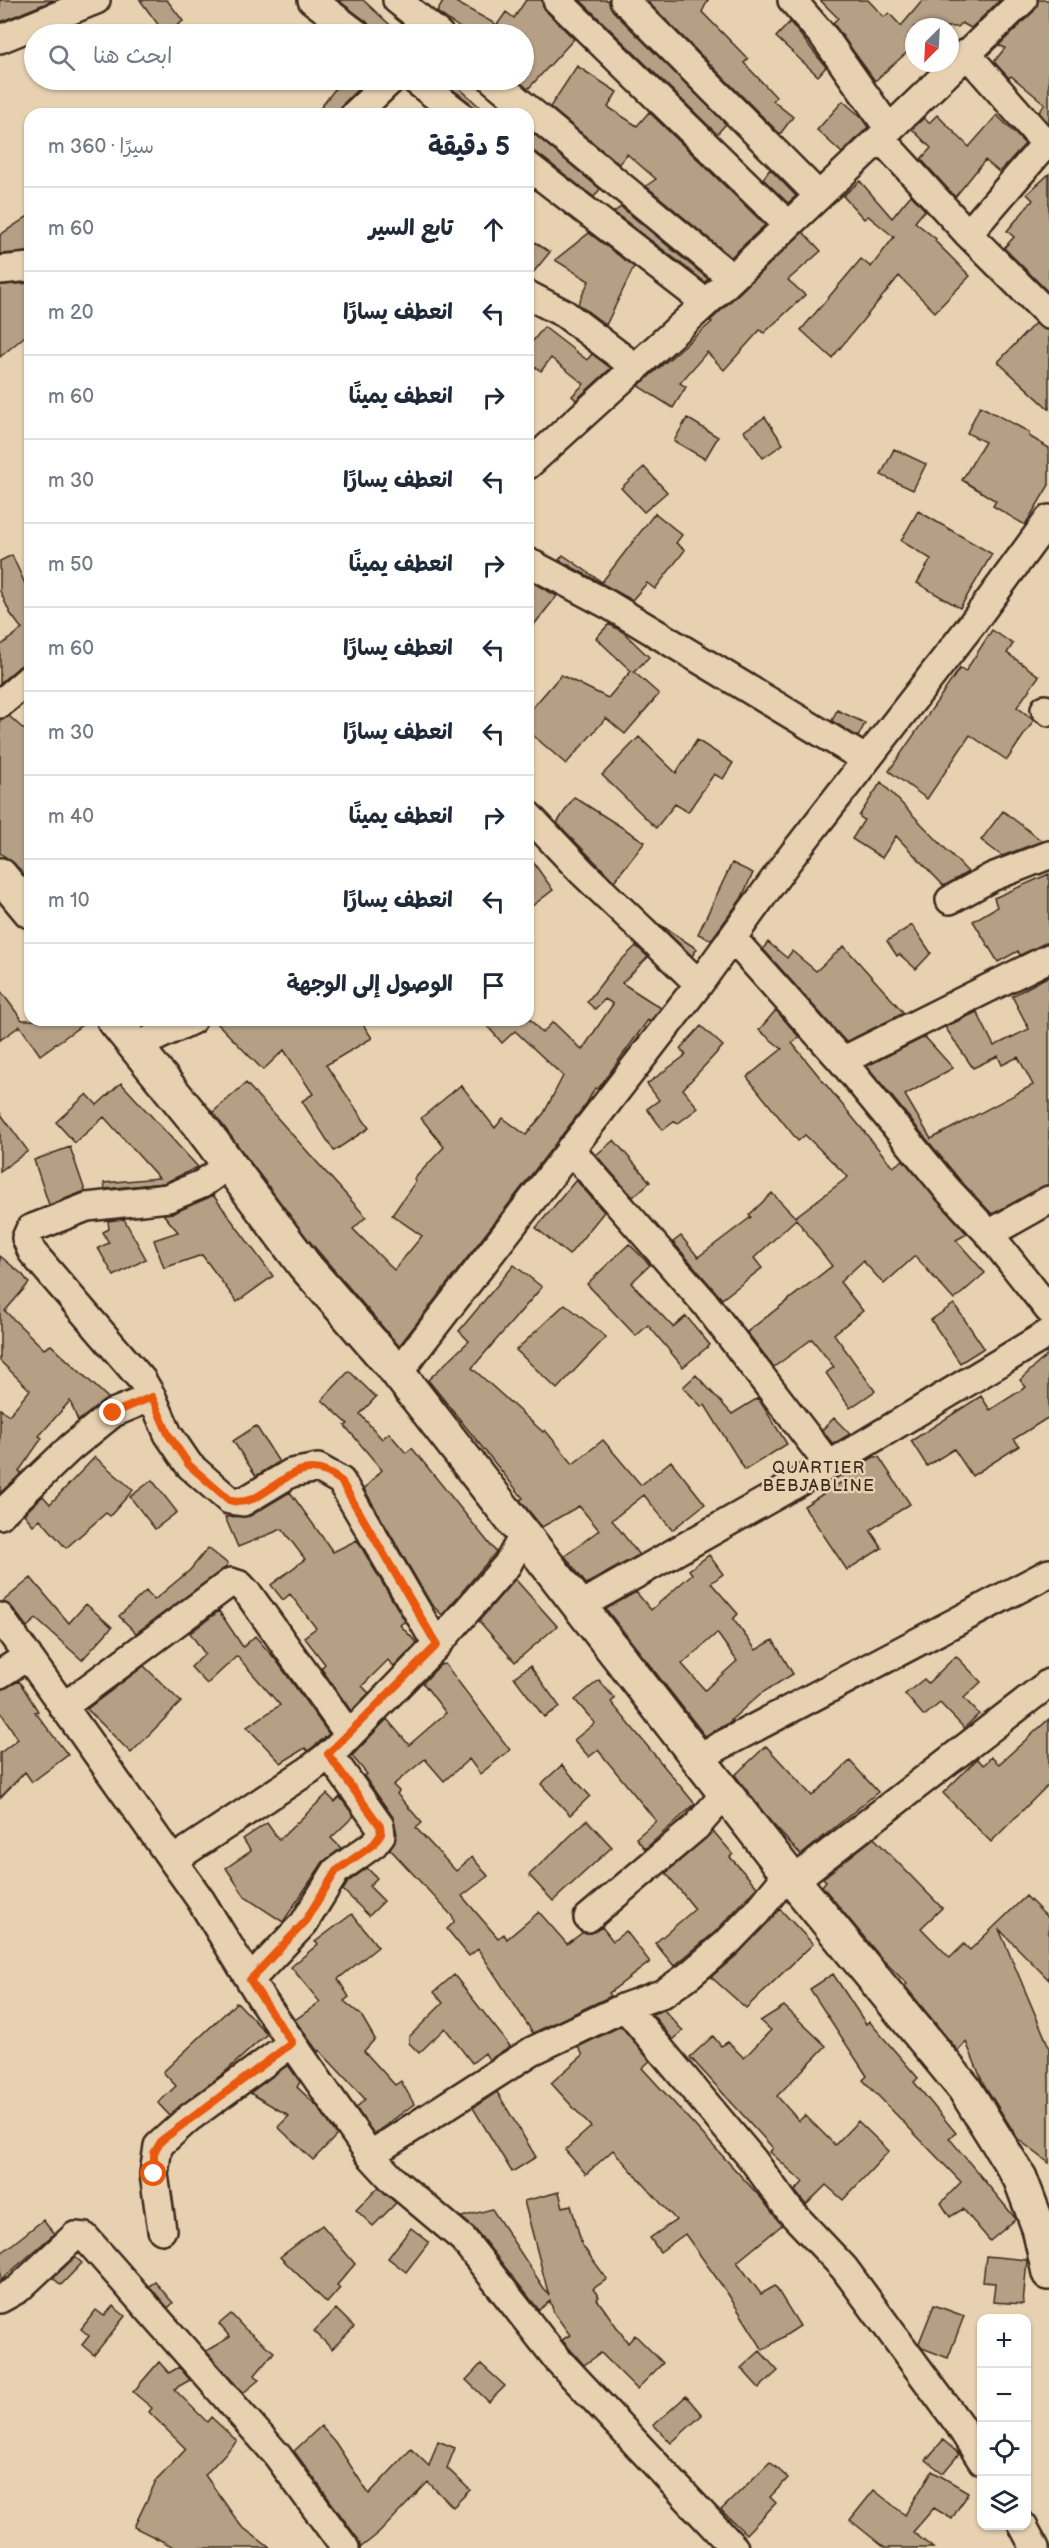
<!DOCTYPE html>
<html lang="ar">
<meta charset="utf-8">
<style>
:root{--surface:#fff;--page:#f6f6f7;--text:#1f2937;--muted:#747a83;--line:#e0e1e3}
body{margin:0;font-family:"Balsamiq Sans","Playpen Sans Arabic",sans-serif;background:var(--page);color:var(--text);direction:rtl}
.controls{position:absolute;right:18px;bottom:18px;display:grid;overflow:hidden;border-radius:12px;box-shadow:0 2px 4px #0004}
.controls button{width:54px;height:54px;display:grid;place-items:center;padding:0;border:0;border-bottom:2px solid var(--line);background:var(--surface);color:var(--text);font:30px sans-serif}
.compass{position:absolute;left:905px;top:18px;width:54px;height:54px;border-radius:50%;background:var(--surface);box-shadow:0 2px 4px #0004;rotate:204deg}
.stop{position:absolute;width:18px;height:18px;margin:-14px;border:4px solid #ea580c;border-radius:50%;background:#fff}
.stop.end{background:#ea580c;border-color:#fff;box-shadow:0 2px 6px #0008}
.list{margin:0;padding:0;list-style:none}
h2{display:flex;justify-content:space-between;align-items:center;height:78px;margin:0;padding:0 24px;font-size:26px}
h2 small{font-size:20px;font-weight:400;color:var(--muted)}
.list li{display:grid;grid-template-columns:39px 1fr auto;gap:18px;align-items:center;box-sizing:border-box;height:84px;padding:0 24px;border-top:2px solid var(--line)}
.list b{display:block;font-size:22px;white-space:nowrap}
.list em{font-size:20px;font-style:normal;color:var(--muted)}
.icon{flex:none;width:33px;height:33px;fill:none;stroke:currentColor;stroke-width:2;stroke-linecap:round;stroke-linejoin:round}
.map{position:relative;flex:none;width:1049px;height:2548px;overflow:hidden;direction:ltr}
.search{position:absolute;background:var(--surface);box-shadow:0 2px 4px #0004;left:24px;top:24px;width:510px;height:66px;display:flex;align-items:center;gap:15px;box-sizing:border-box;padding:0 21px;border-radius:33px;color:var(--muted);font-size:22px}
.panel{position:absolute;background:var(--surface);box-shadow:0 2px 4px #0004;left:24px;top:108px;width:510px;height:918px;border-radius:18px;direction:rtl}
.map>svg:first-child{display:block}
.building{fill:#b5a085;stroke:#3b2a1e;stroke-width:1.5;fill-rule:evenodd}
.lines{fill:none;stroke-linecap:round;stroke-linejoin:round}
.minor-casing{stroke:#3b2a1e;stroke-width:32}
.major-casing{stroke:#3b2a1e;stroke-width:38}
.minor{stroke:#e7d1b0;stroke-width:27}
.major{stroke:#e7d1b0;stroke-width:33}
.route{stroke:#ea580c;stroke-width:8}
.labels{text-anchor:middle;stroke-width:5;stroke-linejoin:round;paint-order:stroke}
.neighbourhood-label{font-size:16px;letter-spacing:1.5px;fill:#3b2a1e;stroke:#e7d1b0}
</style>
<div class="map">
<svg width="1049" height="2548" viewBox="0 0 1049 2548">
<rect width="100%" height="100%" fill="#e7d1b0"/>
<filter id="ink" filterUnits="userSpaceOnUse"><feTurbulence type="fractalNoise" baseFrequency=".0167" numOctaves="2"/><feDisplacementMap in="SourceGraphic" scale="12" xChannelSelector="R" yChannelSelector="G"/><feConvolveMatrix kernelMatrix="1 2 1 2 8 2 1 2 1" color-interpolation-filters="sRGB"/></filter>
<g filter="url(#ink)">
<path class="building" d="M0,0H54L0,22Z
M140,0H167L183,21L165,34Z
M338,0H363L400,34H373L367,22Z
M444,0H452L497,25L506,12L514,18L526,0H542L546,11L574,39L528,89L517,80H524V34H454L460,28L437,12Z
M580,0H609L613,11L726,124L717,134Z
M650,0H708L702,12L748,59L744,63L776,97L773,101L793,117L780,134L648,2Z
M820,0H868L884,17L889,13L901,26L923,0H1000L971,28L962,23L958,27H914V46L875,81L833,23L838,18Z
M1038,0H1049V124L1039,112L1045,104L1011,76L1009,78L994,62L1005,48L999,45L1034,11Z
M790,22L826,67L818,76L776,37Z
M577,66L617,92L608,107L637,126L649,112L765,225L731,257L646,186L656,179L627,154L619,164L550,107Z
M342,80H347L359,88L344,103L340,114H331L321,107Z
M440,80H451L487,114H474L469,102Z
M843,101L860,116L868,127L842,153L817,130Z
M937,115L969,147L997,115L1025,144L999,172L985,160L955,197L921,159L931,148L912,129L924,118L929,123Z
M533,133L600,189L594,197L538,154L528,151V141Z
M770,169L796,196L788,203L763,179Z
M1049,174V293L1004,248L1014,237L1007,231L1033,200L1027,194Z
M860,181L892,218L911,195L925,210L915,222L936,239L935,241L970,276L935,312L899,276L832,358L801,330L861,259L871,267L894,237L868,216L864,219L843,196Z
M621,207L708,279L705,282L614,212Z
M30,215V252L0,254V235Z
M803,232L821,251L788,280L805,295L764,333L760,330L724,370L707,352L680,383L686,387L673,408L638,386L712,322L710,321Z
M589,233L634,267L606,325L578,304L589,281L555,260Z
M528,238L550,252L528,279Z
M30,283V332L0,357V285Z
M1035,323L1049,330V409L998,362Z
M544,327L587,360L592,354L611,368L576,400L572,396L584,384L551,358L541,371L528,362V347Z
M980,406L1029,432V436L1049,448V485L1025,525L993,506L996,501L962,480L985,442L967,433Z
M765,417L783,444L763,458L744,431Z
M687,418L718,437L705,459L674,441Z
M894,449L926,464L913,490L881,475Z
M644,467L667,492L644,512L621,488Z
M918,511L992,554L960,608L917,583L931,559L901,541Z
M655,513L682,535L676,543L685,550L655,589L647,583L632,600L559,560L563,555L602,582Z
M12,555L30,595V663L20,666L0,683V646L22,629L10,613L0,591V561Z
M528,580L557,596L528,632Z
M609,624L623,632L649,657L634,672L659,694L625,734L606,718L566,764L528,731V713L561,675L608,698L631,671L596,638Z
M992,630L1013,644L1007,653L1039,676L1017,707L1034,720L1007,760L970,735L927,799L889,771L960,668L965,672Z
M837,710L865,723L858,737L832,721Z
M9,716L30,735V882L14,863L0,853V719Z
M639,737L676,773L697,740L733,763L723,779L714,774L688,812L675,804L656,828L602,775Z
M881,782L968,872L944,886L896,836L882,858L852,839L864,820L859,816Z
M574,797L645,842L614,881L557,823Z
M1003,811L1042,841L1002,856L981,840Z
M528,855L553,890L528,909Z
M732,863L753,873L741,899L711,940L698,934Z
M1049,874V942L1020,955L1018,951L998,962L973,921L997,907L994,898Z
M659,924L697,949L692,956Z
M912,925L931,953L916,969L899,954L897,956L887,941Z
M768,942L787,958L792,951L816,971L844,946L904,1013L846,1042L763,949Z
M636,946L648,957L622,983L661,1008L650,1021L648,1020L598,1089L595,1088L586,1104L399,1346L306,1237L213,1112L246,1083L366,1217L353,1229L394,1270L422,1236L392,1215L416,1181L414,1179L444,1147L421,1118L461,1085L495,1128L503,1118L526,1135L544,1113L563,1076L515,1031L502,1043L482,1020H531L542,1033L553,1022L582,1050L613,1004L605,999L595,1009L587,1002L615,966Z
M1049,976V1184L992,1214L959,1179L867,1066L925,1037L953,1068L905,1095L931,1139L1033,1085L1018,1057L1002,1065L998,1056L973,1068L945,1027L977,1012L994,1046L1029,1029L1012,996Z
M0,990L22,1020H89L40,1055L20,1026L0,1040Z
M776,1010L799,1037L792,1043L893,1167L903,1160L967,1234L956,1240L985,1273L954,1300L915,1256L884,1284L863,1261L840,1282L863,1311L834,1334L875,1391L850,1408L826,1373L834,1367L812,1339L774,1367L747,1332L832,1266L796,1219L754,1258L762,1268L722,1299L673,1242L681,1236L698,1257L751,1217L749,1215L772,1193L795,1217L848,1177L805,1135L798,1141L747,1077L782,1049L759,1030Z
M214,1020H360L372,1038L326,1065L369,1128L334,1151L302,1101L313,1094L284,1050L263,1070Z
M701,1026L723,1046L683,1089L698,1108L677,1124L675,1121L663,1130L647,1109L659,1100L647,1084L686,1055L680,1049Z
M121,1083L198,1167L164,1183L105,1189L104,1183L159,1178L104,1117L75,1143L56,1122L87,1094L97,1105Z
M0,1113L28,1151L0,1171Z
M614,1140L650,1182L633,1197L596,1155Z
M70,1147L85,1191L49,1205L34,1160Z
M576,1180L604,1212L569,1255L536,1228Z
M213,1195L273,1276L237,1302L202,1255L164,1268L154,1240L178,1232L163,1214L174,1213Z
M124,1219L146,1259L114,1276L98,1248L109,1243L103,1232L109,1229L108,1221Z
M629,1244L650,1265L631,1283L673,1327L686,1316L710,1345L683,1367L648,1325L636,1336L587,1284Z
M0,1256L23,1275L29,1283L5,1311L44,1349L51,1345L108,1398L78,1421L70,1401L39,1436L42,1438L19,1471L22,1473L0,1493V1409L9,1415L30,1390L0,1361Z
M514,1265L542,1287L472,1368L543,1432L545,1430L573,1464L603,1440L641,1485L671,1461L705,1504L672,1530L644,1495L612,1520L639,1555L586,1584L565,1556L599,1530L579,1506L542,1527L520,1500L523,1498L428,1380L469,1341L459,1331Z
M565,1304L606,1337L557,1389L516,1350Z
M954,1304L984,1348L960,1363L931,1320Z
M1049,1353V1417L1014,1439L1019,1446L972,1476L954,1449L927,1466L911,1441L981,1396L990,1410L1026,1387L1020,1380Z
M349,1371L376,1397L360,1414L382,1439L389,1433L406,1453L412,1448L496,1552L442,1615L431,1604L364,1489L382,1470L345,1426L348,1424L322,1400Z
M696,1375L732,1414L758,1398L787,1444L745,1470L705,1405L702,1407L683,1387Z
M834,1418L850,1434L833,1444L822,1430Z
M256,1426L279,1462L256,1476L233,1441Z
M95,1457L133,1490L110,1516L106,1513L66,1548L40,1519L33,1525L24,1514L43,1496L50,1504Z
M874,1457H879L910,1504L870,1530L882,1548L847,1570L804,1506L845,1480L841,1476Z
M152,1480L177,1512L155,1529L130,1497Z
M290,1492L333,1552L357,1540L405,1621L400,1625L417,1643L394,1667L388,1660L362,1686L369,1693L351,1711L321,1668L325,1664L304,1637L316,1628L290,1594L283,1600L271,1585L305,1559L282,1529L238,1547L225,1517L250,1516Z
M208,1548L228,1564L225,1568L136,1633L119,1616L146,1591L154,1600L190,1570Z
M709,1555L723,1574L711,1583L738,1614L733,1619L756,1650L773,1640L793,1674L760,1694L731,1720L733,1721L705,1736L606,1609L636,1592L651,1610L692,1574L689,1570ZM717,1633L737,1661L705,1690L682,1664Z
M31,1578L69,1623L86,1604L112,1627L82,1660L36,1619L27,1627L12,1607L2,1602Z
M515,1579L557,1626L515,1662L479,1621Z
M219,1611L243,1647L255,1636L276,1660L329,1734L308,1751L305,1748L281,1763L247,1727L280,1705L237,1656L207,1684L191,1667L205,1654L190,1633Z
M956,1656L981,1682L964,1698L979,1714L964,1728L940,1703L924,1716L905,1694L924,1679L928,1683Z
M445,1664L510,1750L480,1774L469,1759L444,1781L425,1759L393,1785L399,1791L397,1794L422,1823L416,1828L456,1871L472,1857L488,1876L462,1896L498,1938L504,1934L507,1939L539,1912L567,1944L582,1933H591L602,1927L613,1941L626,1931L650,1962L609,1993L611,1996L533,2033L478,1949L469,1956L447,1929L454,1922L453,1917L390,1849L397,1834L393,1817L364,1776L367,1774L352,1756L387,1719L409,1745L446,1713L423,1683L440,1665Z
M144,1666L181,1702L131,1753L87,1709Z
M530,1666L560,1707L544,1717L514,1677Z
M599,1680L615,1699L611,1702L695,1804L645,1849L636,1838L656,1821L598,1750L589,1757L574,1740L595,1723L575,1700Z
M19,1681L38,1711L35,1712L68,1755L32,1782L25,1772L0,1798V1753L18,1739L0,1711V1690Z
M1049,1719V1784L991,1842L943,1793L977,1759L984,1765L991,1757L999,1764Z
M766,1746L812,1796L850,1761L878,1792L801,1855L771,1822L735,1775Z
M562,1765L590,1796L570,1815L541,1784Z
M327,1794L335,1802L340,1797L354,1816L331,1838L341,1848L323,1862L283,1922L245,1897L226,1868L251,1851L243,1839L267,1823L279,1840Z
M587,1820L612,1847L553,1901L529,1875Z
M713,1831L733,1854L730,1857L757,1887L716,1931L674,1966L655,1943L695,1909L666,1873Z
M874,1838L942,1908L921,1928L950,1958L964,1944L970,1950L1026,1896L1049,1919V1980L999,1929L1049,2047V2163L1018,2139L983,2083L966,2042L958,2051L905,1986L907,1984L882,1959L822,1886L826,1881L823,1878Z
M367,1868L377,1878L369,1886L384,1901L369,1916L343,1890L348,1882Z
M780,1909L813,1944L746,2008L711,1977L738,1954Z
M352,1914L378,1947L338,1979L349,1997L344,2001L361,2015L375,2039L364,2051L395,2085L401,2081L414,2104L374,2134L356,2108L365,2099L319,2050L318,2052L295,2020L320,2002L291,1967L318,1944L315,1942Z
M833,1974L866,2024L869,2021L918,2078L914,2082L956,2133L949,2138L1016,2219L990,2241L963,2209L950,2217L941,2203L961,2182L863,2080L867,2076L810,1989Z
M454,1975L510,2046L489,2060L485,2053L472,2063L445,2028L419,2053L409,2043V2037L443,2003L434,1992Z
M237,2002L267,2034L225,2072L169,2115L158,2103L176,2086L163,2072Z
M784,2006L826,2046L777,2096L799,2121L805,2115L835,2145L858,2121L889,2151L843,2200L826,2185L806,2205L795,2191L803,2182L770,2152L773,2148L690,2057L713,2036L721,2046L728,2042L744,2058L771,2030L760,2021Z
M664,2010L683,2031L673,2040L652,2014Z
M621,2026L650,2061L642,2068L762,2199L782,2225L737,2262L761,2294L775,2286L800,2326L763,2350L728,2294L685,2234L660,2252L650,2238L676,2220L613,2150L586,2174L565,2150L591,2127L551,2083L583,2055L578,2047Z
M288,2065L300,2082L297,2087L318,2107L337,2135L313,2160L278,2127L289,2116L250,2093Z
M497,2092L536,2157L512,2172L473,2108Z
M379,2187L396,2203L373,2226L356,2210Z
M559,2192L563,2207L571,2205L582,2245L607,2279L593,2289L599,2297L597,2299L628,2343L635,2335L663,2363L637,2389L601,2353L584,2365L562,2340L570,2335L554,2313L550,2301L539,2310L475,2229L461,2217L492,2209L549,2296L524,2201Z
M43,2220L54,2234L0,2281V2254Z
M322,2225L355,2264L337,2285L340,2288L327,2303L280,2257Z
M411,2228L429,2242L406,2272L388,2258Z
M986,2256L1027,2260L1023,2304L993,2302L995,2283L983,2282Z
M75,2257L82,2263L61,2285L53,2278Z
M155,2282L173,2303L168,2308L149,2286Z
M934,2305L964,2316L948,2358L922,2348L919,2343Z
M113,2306L125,2316L94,2355L82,2345L89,2336L81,2329L96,2310L104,2316Z
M336,2309L354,2327L332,2349L314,2331Z
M231,2314L245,2329L274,2352L255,2375L259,2380L243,2393L206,2351L230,2337L219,2324Z
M760,2351L778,2371L759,2388L741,2368Z
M159,2362L169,2373L179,2367L190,2380L174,2389L207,2422L211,2417L237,2441L205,2475L241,2526L270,2548H176L134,2527L156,2481L186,2449L149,2412L152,2408L133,2392Z
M481,2364L505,2386L489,2402L466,2380Z
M686,2396L702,2415L671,2443L654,2425Z
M321,2426L335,2442L369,2494L411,2449L429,2466L438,2441L455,2448L447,2468L470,2490L453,2507L428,2482L379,2533L360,2548L358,2539L294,2451Z
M943,2440L959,2454L943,2473L926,2460Z
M770,2462L788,2478L770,2497L776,2503L746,2534L721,2510Z
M932,2471L968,2492L952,2519L934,2508L913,2532L933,2548H885L850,2520L874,2490L905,2515Z"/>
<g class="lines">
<defs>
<path id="minor" d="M312,0L357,34
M397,0L439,34
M557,0L787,224
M624,0L818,195
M792,0L825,38L889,129
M0,39L96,0
M966,53L1046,144
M415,80L459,114
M493,80L732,278
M355,114L391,80
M880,138L1023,0
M1049,140L968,234L1049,315
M528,166L706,303
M0,270L30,267
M528,295L565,314L636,368
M528,465L706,303L880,138L968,234
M528,562L609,605L865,759
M0,704L30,678
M1045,709L1049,712
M528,815L582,872L699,984
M950,900L992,877L1049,855
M733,939L842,1061L947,1189L989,1234L1049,1310
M135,1047L192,1020
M842,1061L1049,958
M570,1149L704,1302L829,1465
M989,1234L1049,1200
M398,1373L699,984L787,862L972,624L1049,519
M152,1397L142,1380L32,1252L26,1238L30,1229L87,1207L168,1198L202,1184L229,1164
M0,1515L70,1448L113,1413L152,1397L168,1434L189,1465L229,1500L243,1502L291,1473L318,1468L341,1481L437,1645
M578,1607L829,1465L1049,1333
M0,1617L200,1899L263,2001L370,2155L394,2181L463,2239L557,2359L734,2548
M0,1674L28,1656
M63,1707L231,1582L240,1585L250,1596L349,1735
M699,1757L1049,1573
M173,1860L309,1770L335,1750L437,1645L507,1565L523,1536
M793,1881L1049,1683
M588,1918L696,1827L726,1793
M250,1980L304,1923L336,1871L374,1844L381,1835L380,1826L329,1754
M625,2007L753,2160L790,2211L844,2268L958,2423L982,2461
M370,2155L532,2051L625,2007L664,1993L688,1976L727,1943L757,1912L788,1874
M162,2230L154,2174L158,2146L189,2118L292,2043
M0,2299L18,2289L75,2236L85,2237L277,2455L345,2548
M1023,2526L1035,2548"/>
<path id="major" d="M0,875L30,911
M114,1020L201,1127L305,1266L398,1373L788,1874L964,2088L1020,2178L1039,2228L1049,2273"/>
</defs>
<use href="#minor" class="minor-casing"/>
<use href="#major" class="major-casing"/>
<use href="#minor" class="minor"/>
<use href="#major" class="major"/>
</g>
</g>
<g class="lines" filter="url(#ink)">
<path class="route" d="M113,1413L152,1397L168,1434L189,1465L229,1500C268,1514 292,1441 341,1481L437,1645L328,1754L380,1826L381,1834L374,1844L336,1871L304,1923L250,1980L292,2043L162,2140L154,2153V2174"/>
</g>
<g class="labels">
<g class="neighbourhood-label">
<text x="819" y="1473">QUARTIER<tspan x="819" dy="18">BEBJABLINE</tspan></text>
</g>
</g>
</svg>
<div class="controls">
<button>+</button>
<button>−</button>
<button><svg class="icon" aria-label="locate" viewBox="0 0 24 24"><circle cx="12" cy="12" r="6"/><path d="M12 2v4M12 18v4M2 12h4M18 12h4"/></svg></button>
<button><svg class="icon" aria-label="layers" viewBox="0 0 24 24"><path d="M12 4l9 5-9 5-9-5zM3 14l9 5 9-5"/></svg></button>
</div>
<svg class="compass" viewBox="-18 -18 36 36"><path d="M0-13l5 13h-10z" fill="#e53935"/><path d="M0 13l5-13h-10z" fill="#747a83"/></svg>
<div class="stop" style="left:154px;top:2174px"></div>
<div class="stop end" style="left:113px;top:1413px"></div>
<div class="search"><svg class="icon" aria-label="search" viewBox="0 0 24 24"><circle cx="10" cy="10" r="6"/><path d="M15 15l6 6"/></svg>ابحث هنا</div>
<section class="panel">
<h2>5 دقيقة<small>سيرًا · 360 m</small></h2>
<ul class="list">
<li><svg class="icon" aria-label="ahead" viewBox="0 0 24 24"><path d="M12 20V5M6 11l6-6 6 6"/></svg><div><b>تابع السير</b></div><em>60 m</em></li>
<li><svg class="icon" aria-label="left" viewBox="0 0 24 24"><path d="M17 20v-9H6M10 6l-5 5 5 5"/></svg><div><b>انعطف يسارًا</b></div><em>20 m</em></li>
<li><svg class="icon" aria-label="right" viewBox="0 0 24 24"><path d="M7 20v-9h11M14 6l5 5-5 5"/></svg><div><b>انعطف يمينًا</b></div><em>60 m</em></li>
<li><svg class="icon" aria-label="left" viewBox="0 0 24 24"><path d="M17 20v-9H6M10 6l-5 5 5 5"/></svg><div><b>انعطف يسارًا</b></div><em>30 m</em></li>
<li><svg class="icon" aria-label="right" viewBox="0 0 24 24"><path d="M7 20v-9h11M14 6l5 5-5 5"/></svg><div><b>انعطف يمينًا</b></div><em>50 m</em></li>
<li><svg class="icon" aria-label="left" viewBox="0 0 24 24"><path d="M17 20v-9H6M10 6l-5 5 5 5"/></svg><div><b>انعطف يسارًا</b></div><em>60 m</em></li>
<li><svg class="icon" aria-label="left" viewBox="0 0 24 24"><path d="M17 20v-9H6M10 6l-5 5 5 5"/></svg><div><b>انعطف يسارًا</b></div><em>30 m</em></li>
<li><svg class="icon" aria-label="right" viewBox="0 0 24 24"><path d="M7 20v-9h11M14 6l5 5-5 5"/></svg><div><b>انعطف يمينًا</b></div><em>40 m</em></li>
<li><svg class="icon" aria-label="left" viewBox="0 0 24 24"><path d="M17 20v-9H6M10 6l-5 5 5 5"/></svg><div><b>انعطف يسارًا</b></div><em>10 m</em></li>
<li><svg class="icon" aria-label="arrive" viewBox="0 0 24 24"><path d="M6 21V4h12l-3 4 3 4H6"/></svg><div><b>الوصول إلى الوجهة</b></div></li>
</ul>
</section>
</div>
